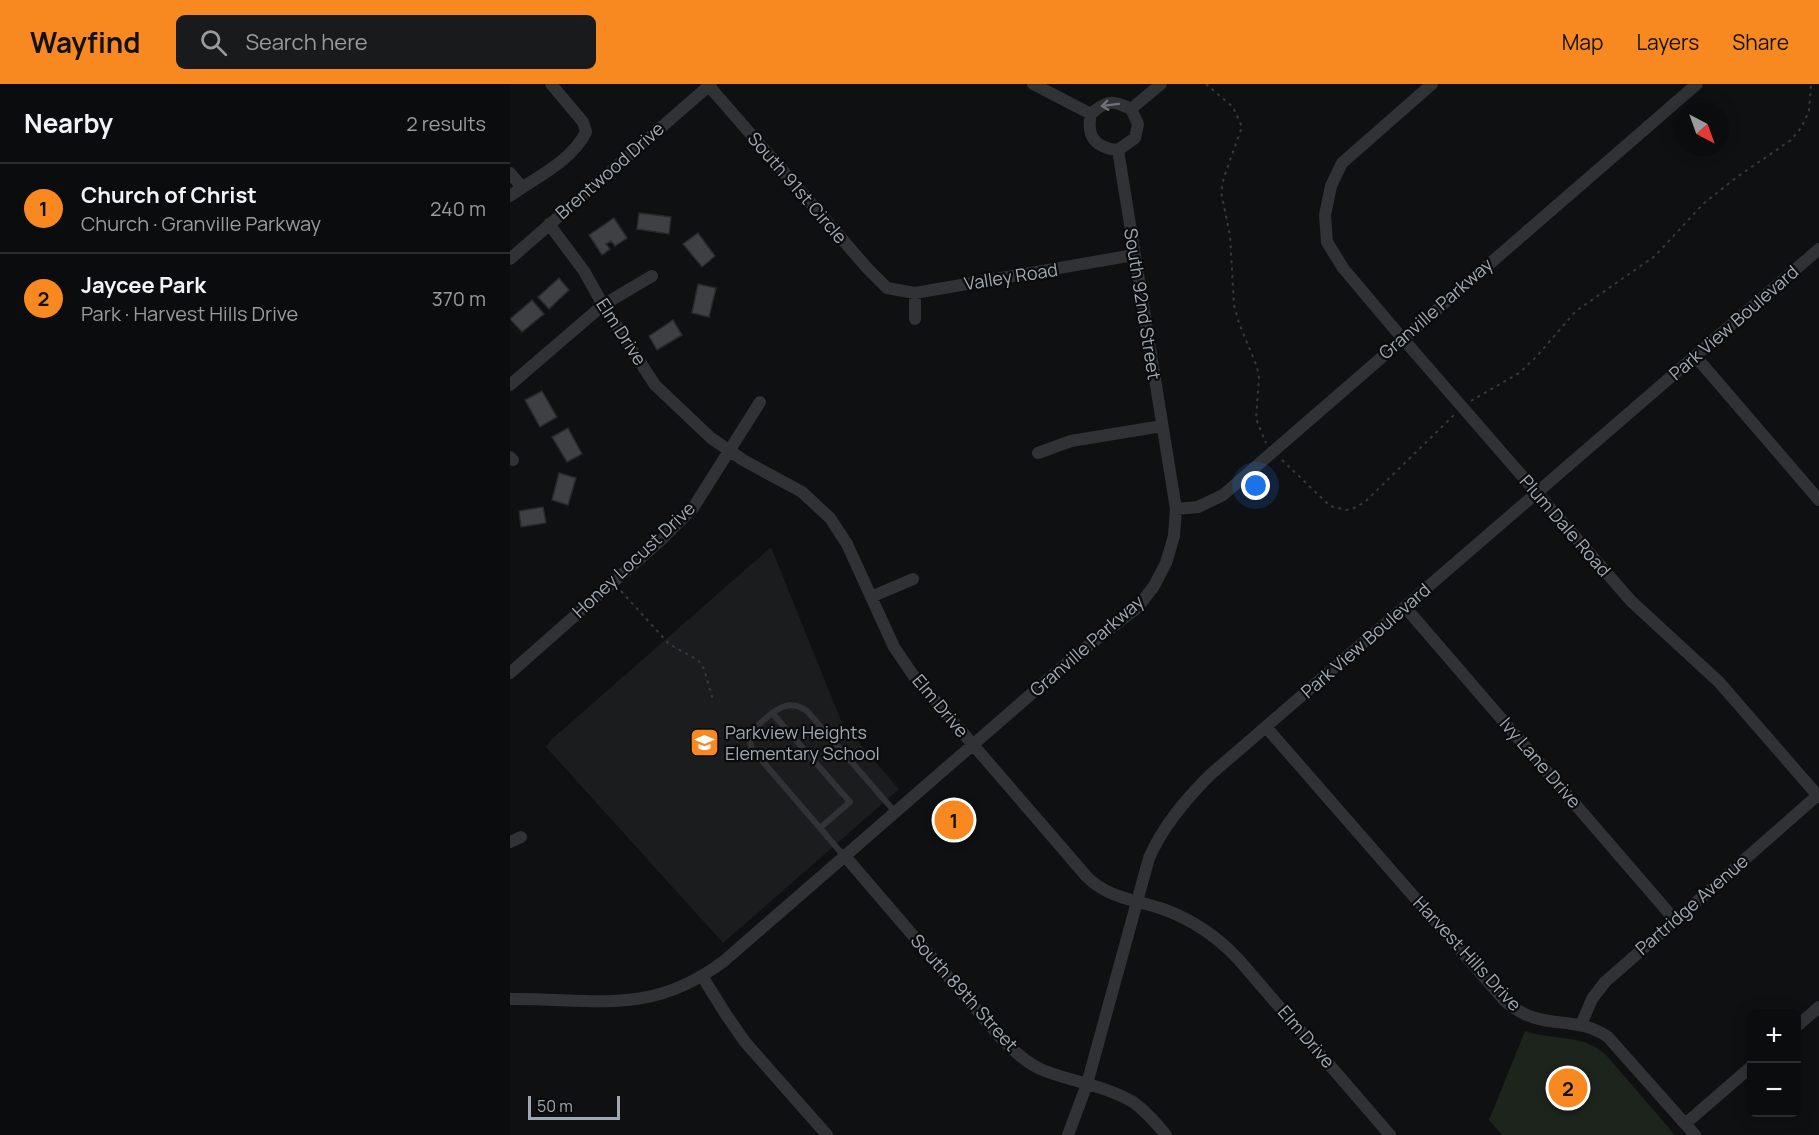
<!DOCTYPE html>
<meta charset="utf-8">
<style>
:root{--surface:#0b0c0d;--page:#191a1b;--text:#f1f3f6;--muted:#9a9b9d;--line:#2b2c2e;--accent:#f88920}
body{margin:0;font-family:Manrope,sans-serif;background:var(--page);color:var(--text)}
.controls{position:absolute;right:18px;bottom:18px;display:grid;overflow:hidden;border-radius:9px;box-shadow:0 3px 15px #0003}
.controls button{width:54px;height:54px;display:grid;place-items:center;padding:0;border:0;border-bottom:2px solid var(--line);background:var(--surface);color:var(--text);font:30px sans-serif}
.compass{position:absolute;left:1165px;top:18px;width:54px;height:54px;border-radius:50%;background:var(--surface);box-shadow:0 3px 15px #0003;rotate:139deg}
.scale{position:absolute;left:18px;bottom:15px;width:92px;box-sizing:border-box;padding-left:6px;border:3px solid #a0a9b2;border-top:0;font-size:16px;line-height:21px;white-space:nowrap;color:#a0a9b2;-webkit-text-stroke:4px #0a0b0c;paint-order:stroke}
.you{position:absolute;left:746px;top:402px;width:21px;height:21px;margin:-15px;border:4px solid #fff;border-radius:50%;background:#1a73e8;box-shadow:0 0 0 9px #1a73e833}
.badge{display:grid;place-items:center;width:39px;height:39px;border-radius:50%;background:var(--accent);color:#111;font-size:20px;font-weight:700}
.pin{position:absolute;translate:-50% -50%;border:3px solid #fff;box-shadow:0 2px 6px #0006}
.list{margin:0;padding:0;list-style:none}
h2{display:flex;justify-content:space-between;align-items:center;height:78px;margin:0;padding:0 24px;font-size:26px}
h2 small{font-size:20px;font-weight:400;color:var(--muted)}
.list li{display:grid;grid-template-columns:39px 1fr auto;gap:18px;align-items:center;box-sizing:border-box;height:90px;padding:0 24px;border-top:2px solid var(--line)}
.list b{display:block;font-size:22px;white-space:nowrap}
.list p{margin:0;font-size:20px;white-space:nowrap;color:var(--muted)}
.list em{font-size:20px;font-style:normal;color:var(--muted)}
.icon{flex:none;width:33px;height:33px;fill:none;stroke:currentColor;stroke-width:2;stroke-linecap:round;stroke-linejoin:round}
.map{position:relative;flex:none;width:1309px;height:1051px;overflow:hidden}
header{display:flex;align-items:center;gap:36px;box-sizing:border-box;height:84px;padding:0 30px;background:var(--accent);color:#111}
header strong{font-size:28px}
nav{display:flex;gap:33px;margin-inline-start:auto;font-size:21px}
.search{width:420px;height:54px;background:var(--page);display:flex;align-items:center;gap:15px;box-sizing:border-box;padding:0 21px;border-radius:9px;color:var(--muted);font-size:22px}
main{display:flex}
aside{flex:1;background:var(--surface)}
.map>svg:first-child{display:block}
.built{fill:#1b1c1e}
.green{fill:#1c241c}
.building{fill:#3e4044;stroke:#292a2d;stroke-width:1.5}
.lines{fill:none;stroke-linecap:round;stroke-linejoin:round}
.path{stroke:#36393d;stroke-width:2;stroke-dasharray:3 4.5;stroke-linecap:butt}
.service{stroke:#303236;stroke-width:6}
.minor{stroke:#303236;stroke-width:12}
.oneway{stroke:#6e737a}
.labels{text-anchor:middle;stroke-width:4.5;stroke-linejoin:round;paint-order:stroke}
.street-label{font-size:18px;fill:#a0a9b2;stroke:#0a0b0c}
.poi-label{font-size:18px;fill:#a0a9b2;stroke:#0a0b0c;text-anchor:start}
</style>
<header>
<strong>Wayfind</strong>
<div class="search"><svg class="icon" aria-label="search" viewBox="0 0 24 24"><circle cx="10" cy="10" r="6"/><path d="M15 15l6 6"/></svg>Search here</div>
<nav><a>Map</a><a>Layers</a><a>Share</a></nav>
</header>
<main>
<aside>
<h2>Nearby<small>2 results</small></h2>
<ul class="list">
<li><span class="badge">1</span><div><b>Church of Christ</b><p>Church · Granville Parkway</p></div><em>240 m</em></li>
<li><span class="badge">2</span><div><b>Jaycee Park</b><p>Park · Harvest Hills Drive</p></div><em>370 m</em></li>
</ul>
</aside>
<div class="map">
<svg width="1309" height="1051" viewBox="0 0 1309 1051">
<rect width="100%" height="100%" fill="#0f1011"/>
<path class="built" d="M261,463L332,639L389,705L213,859L36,663L42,655Z"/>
<path class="green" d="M1015,947C1044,957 1074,949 1097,972L1165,1051H992L979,1036Z"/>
<path class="building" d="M129,129L161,133L159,150L127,145Z
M104,134L117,154L105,162L101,157L96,160L100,165L92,171L79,151Z
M188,149L205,172L192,183L173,160Z
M49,194L59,206L39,225L28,213Z
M188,200L206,204L199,233L182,229Z
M22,216L34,230L12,248L0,235Z
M163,236L172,251L147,266L139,252Z
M32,307L47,333L30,343L15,316Z
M58,344L72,370L57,378L42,353Z
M49,389L66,394L58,421L42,416Z
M33,423L36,439L11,443L9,427Z"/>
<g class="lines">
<path class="path" d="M696,0L723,23L732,43L714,93L711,108L720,151L724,221L729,239L747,283L749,294L746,335L756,359
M961,317L1009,289L1026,273L1066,227L1145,172L1193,120L1227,93L1281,56L1291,44L1299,27L1301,0
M772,376L820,422L836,426L844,424L855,418L944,331
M111,507L159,560L188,576L194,585L203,616"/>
<path class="service" d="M262,629L340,718L310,744L242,665C235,648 250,640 262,629Z
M262,629C275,620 284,618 297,627L385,728
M310,744L333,771"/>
<path class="minor" d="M523,0L581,30
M922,0L832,79L821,102L815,131L817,158L833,184L887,248L1121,517L1209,598L1309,713
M199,2L358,185L377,204L405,209L624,171
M621,25L651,0
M581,30C576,52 585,64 608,66
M581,30C596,16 603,16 621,25
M608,66L666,425
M608,66L625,54L628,40L621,25
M0,89L12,103
M0,112C26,93 61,78 76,48L73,38L41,0
M39,140L74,187L93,221L145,301L201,354L233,376L292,408L320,434L337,460L384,563L403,591L577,793C598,814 626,816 653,825C683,836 708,853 729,876L880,1051
M0,175L201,0
M405,235V209
M1186,273L1309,416
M0,301L93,221L142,192
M528,369L561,357L652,342
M0,373L3,376
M361,513L403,495
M895,523L1165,836
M0,589L152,455L183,424L250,318
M756,643L995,917C1031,949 1063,929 1098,953L1185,1051
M0,758L11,753
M334,771L490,953C503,966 517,980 535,987C564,998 596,1002 623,1018C636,1027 646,1039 656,1051
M192,892L215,929L235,958L317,1051
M0,915C84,914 140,933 214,877L565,572L628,523L644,502L656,479L664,452L666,425L688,423L713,411L1187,0
M1071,941L1082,915L1095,898L1308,711
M1286,943L1309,923
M1175,1040L1242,982
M558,1051L577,1000L639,774C653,742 675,716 700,691L1309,165"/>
</g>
<defs><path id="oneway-shaft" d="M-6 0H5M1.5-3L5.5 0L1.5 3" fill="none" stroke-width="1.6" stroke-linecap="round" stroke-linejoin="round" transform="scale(1.5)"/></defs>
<use class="oneway" href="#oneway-shaft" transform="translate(600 21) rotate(173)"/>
<defs>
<symbol id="school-square" viewBox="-11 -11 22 22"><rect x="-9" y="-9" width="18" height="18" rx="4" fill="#f88920" stroke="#0a0b0c"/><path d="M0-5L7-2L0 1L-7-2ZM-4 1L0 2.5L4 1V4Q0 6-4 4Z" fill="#fff"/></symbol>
</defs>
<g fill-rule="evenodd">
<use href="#school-square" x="178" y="642" width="33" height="33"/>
</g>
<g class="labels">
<g class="street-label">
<text transform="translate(100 87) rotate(-41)" y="6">Brentwood Drive</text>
<text transform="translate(287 104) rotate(49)" y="6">South 91st Circle</text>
<text transform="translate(501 193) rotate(-9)" y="6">Valley Road</text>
<text transform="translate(632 220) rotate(81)" y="6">South 92nd Street</text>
<text transform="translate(926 225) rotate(-41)" y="6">Granville Parkway</text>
<text transform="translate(1224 239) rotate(-41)" y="6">Park View Boulevard</text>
<text transform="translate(111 248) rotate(57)" y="6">Elm Drive</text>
<text transform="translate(1055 442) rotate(49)" y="6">Plum Dale Road</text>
<text transform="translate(124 476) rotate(-43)" y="6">Honey Locust Drive</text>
<text transform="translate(856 557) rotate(-41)" y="6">Park View Boulevard</text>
<text transform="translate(577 562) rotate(-41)" y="6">Granville Parkway</text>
<text transform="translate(430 622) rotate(50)" y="6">Elm Drive</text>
<text transform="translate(1030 679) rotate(49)" y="6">Ivy Lane Drive</text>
<text transform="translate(1182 821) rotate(-41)" y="6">Partridge Avenue</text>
<text transform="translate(957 870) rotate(47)" y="6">Harvest Hills Drive</text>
<text transform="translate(454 909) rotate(48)" y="6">South 89th Street</text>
<text transform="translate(796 953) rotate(49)" y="6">Elm Drive</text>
</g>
<g class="poi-label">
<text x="215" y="655">Parkview Heights<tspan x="215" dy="21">Elementary School</tspan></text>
</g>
</g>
</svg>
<div class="controls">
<button>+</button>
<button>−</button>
</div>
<svg class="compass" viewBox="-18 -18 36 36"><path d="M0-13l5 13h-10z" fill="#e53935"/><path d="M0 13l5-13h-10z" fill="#9a9b9d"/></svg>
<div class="scale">50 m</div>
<div class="you"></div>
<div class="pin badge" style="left:444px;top:736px">1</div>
<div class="pin badge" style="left:1058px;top:1004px">2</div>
</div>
</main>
